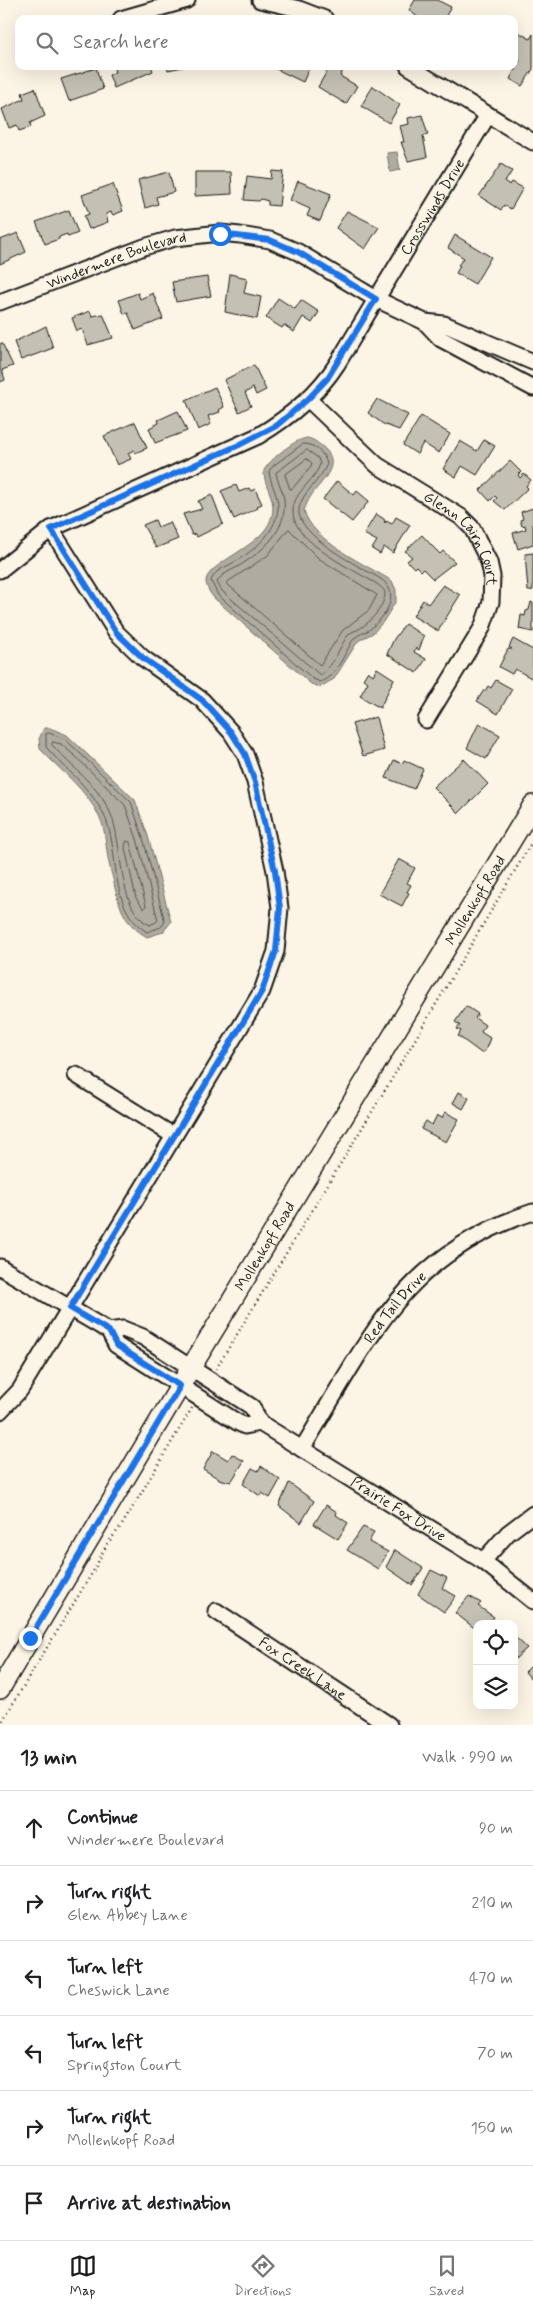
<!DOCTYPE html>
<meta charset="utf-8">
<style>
:root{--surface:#fff;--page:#f6f6f6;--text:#202124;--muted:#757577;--line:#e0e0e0;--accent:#1c1c1c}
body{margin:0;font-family:Mynerve,sans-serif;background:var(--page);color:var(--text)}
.controls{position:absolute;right:15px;bottom:15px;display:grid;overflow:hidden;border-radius:10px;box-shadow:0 5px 20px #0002}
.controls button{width:45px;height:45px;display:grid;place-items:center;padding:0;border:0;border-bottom:1px solid var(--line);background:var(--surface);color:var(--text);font:25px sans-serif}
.stop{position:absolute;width:15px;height:15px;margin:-11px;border:4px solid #1a73e8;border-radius:50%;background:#fff}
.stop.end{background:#1a73e8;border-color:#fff;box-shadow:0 1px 5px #0008}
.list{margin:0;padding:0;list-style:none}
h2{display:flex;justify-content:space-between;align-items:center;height:65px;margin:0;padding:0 20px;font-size:21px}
h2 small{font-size:16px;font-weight:400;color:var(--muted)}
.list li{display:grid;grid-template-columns:32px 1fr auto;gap:15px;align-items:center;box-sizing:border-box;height:75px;padding:0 20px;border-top:1px solid var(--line)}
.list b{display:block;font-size:19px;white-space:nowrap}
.list p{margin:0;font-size:16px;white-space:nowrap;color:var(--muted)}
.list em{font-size:16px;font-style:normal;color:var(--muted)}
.icon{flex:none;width:28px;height:28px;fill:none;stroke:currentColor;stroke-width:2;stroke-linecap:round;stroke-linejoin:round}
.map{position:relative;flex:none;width:533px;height:1725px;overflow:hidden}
.search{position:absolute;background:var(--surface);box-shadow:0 5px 20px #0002;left:15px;right:15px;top:15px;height:55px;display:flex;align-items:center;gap:12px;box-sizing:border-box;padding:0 18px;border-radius:10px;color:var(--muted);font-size:19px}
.sheet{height:515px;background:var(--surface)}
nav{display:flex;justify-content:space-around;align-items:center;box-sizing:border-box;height:70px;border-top:1px solid var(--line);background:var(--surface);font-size:14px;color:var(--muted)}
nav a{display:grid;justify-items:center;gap:2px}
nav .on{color:var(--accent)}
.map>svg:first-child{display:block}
.water{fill:#b0aba1;stroke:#75726c}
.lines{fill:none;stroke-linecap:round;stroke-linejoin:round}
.shore{stroke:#575551;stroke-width:1}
.building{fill:#c4c0b3;stroke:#1c1c1c}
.minor-casing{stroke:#1c1c1c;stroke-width:19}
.tertiary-casing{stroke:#1c1c1c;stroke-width:22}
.path{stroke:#1c1c1c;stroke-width:2.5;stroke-dasharray:1 4;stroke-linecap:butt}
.minor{stroke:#fcf5e5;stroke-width:15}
.tertiary{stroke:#fcf5e5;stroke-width:19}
.route{stroke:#1a73e8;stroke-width:6}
.labels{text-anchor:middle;stroke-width:4;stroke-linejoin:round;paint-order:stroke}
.street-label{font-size:15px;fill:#1c1c1c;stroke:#fcf5e5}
</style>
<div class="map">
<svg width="533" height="1725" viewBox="0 0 533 1725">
<rect width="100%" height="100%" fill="#fcf5e5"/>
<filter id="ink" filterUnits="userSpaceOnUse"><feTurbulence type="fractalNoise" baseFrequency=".02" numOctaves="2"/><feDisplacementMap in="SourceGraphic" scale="10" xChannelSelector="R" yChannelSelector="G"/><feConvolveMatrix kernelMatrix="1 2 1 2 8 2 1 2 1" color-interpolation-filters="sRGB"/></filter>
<g filter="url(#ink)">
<path class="water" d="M397,152L400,170L390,172L387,153Z
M307,438C314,439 319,444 324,448C343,465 320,482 311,496C308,500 306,506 304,510C311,541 367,565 392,581L396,590V601L383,622L373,633L358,641L334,679L320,687L311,684L214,598C210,593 206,587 206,581C207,563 262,547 271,519C278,498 263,487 264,470C272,458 293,440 307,438Z
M44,728H50L67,735L135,800L148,836L171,922L163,932L147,937C125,924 121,911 115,888C113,876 108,864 107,851C105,839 105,829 100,818C87,790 61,771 40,749L39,739Z"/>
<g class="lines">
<path class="shore" d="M303,444C314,443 325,454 327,464C321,481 302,491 299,509C295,535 362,568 381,579C402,595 385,617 369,630C364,633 356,635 353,640C344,654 337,676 320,682L313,679L218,595L211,581C215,570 222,569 231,564C252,552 275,535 278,509C279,495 270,485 269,471L273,466Z
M307,450L318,458L320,464C315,481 294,491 293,510C291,538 342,564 363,576C370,580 381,585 385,592C385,606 371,622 359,629C356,631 352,631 349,634C338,647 335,666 320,675L222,591L217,582C222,573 231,571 239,566C263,551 288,530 284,499C283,489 277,482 276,473Z
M307,459L312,463L311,466L293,488L290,489L285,475Z
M289,529L318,558L377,595L369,610L343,630L320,665L226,583L267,556Z
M49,733L65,739L131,802L143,838L165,922L161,927L147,932C106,907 122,850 103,813C89,786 65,769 46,747V734Z
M53,742L61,744L75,756L125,805L137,839L158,920L156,922L150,925C116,910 124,842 110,812C97,784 72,768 52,745Z
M127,841L130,842L146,906L144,909L136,898L125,848Z"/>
</g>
<path class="building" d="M415,0H437L451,7L444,19H420L409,10Z
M515,30L530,39L533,34V69L522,86L510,79L520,60L514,58Z
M113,66H151L153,71L114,88L109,75L115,72Z
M167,66H183V67L168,70Z
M270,66H310L303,82Z
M330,66H340L344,69L340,76L357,86L346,104L318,87Z
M96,68L103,89L69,101L61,79Z
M373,86L400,105L389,123L361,106Z
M35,88L45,116L30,123L31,127L19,131L17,125L9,128L2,109L24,99L22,93Z
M422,115L428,135L423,136L427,157L408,161L401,142H404L400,126L409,124L408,118Z
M501,164L512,171L505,182L510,185L512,182L523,188L511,209L504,205L501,210L479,196Z
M272,171L283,172L279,206L268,205V201L261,199L259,201L244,200L247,176L271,179Z
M169,172L174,192L156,197L158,204L145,208L138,180Z
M195,172H231L232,194L195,196Z
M298,181L331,194L320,221L307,216L310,209L290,200Z
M113,184L123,211L113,215L111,212L106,214L108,222L89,229L84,216L89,214L82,195Z
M69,210L78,233L68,237L67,234L59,237V239L45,244L36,222Z
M347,211L379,227L365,249L336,228Z
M18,233L26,252L0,264V240Z
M455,235L491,257L475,284L456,273L460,266L458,265L464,258L448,248Z
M230,274L247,278L244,293L261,297L257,319L225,312Z
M207,277L211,296L176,302L172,282Z
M138,293L140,299L153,293L163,319L135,330L128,313L124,314L119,300Z
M278,298L295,309L301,300L319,312L312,323L303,317L294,332L284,325L282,328L266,318Z
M90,311L92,316L103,314L113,338L88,345L82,329L77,331L72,318Z
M46,326L53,348L21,360L14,342Z
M2,343L13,366L2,370L5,380L0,382V344Z
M254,365L266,390L256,395L253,388L245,393L251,406L239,412L224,380Z
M215,387L224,407L219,410L220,412L208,416L211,424L198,430L186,400Z
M377,399L408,415L399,430L383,424L368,413Z
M178,411L187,431L155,443L149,428L159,423L158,420Z
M421,416L450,434L439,453L423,443L417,454L403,445Z
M135,422L147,448L135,453L134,450L128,453L131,459L117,465L104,436Z
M484,440L495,446L477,475L462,466L456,477L443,469L460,441L477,451Z
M510,461L521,472L518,475L520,478L524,474L531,480L526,486L528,488L505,510L494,501L497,498L495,496L490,501L480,490Z
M337,481L354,495L357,491L369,501L352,522L323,499Z
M236,485L239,492L249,488L251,491L255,489L262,504L257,506L258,508L234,519L221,491Z
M212,495L223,524L197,537L195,534L192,535L183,514L202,509L198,501Z
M533,508V544L518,549L513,533L526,529L525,525L522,526L520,520L523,519L521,512Z
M376,514L384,519L385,523L386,521L392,524L396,517L410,525L393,553L384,547L380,554L372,549L377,541L364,534Z
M155,520L158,527L170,522L178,539L156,548L143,525Z
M422,535L433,547L440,554L443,551L455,562L433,579L423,569L421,571L416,566L414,568L407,561L412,557L405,551Z
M533,553V590L528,591L525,554Z
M443,585L460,595L438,631L413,616L423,600L428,604Z
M531,602L533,603V632L519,629L521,615L525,616L526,611L529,610Z
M405,624L424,636L419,650L416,648L414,652L426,659L417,673L387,654L394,639Z
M513,639L533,650V679L515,669L512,674L499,667L508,649H512L509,647Z
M377,668L394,679L380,708L360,696L368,682L363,679L368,671L373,675Z
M496,680L512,689L498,714L477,701L484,690L485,691L488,686L491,688Z
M376,717L384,750L363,756L352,724Z
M479,723L500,735L486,759L467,748Z
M464,759L488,784L459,813L433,787Z
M394,760L402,764L404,760L423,769L414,789L386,778Z
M399,859L415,868L407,883L411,885L407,892L409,893L402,906L379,894Z
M466,1006L478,1014L475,1018L485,1025L481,1032L490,1038L485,1051L481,1053L458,1036L461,1031L457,1029L460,1025L455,1022Z
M459,1092L469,1098L463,1109L453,1103Z
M445,1112L459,1119L446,1142L421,1129L426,1121L432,1125L437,1115L442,1118Z
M213,1451L228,1460L232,1454L244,1461L231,1482L219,1479L203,1469Z
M261,1466L280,1480L270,1498L262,1493L260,1496L243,1484L252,1468L258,1471Z
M289,1483L314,1501L301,1523L279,1506Z
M326,1505L337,1512L336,1515L348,1523L338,1539L314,1524Z
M363,1527L374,1532L369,1542L388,1552L378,1569L347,1550Z
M395,1550L423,1568L412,1585L386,1567Z
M431,1570L447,1578L442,1588L456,1596L444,1612L418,1594Z
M469,1596L481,1603L478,1606L494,1617L489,1624H477V1630L455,1613Z
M514,1636L527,1648L514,1660Z
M533,1664V1681L525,1672Z"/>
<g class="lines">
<defs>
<g id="minor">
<path d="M260,0L299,9L325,19"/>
<path d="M121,19L187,0"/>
<path d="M408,66L533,142"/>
<path id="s1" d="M0,302L144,247L175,238L220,233L240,235L270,240L298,252L376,299L425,322L444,324L533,362"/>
<path d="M425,322L441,339L533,388"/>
<path id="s2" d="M308,399L377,465L461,517L472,528L489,562L492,576L491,602L482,628L426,720"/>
<path id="s3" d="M0,570L51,529L258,436C290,417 317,395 337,364L488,115"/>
<path d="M76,1075L174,1136"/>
<path d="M0,1267L109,1331L116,1345L237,1422L245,1426L260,1423"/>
<path id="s4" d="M109,1331L123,1329L143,1337L252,1407L260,1423L483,1561L533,1601"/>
<path d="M0,1411L20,1390L262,991L276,951L280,908L275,871L255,782L245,754L231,732L202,700L143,658L116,632L51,529"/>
<path id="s5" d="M302,1449C368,1341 403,1254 533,1212"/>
<path d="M483,1561L508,1533L533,1514"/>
<path id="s6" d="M216,1611L389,1725"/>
</g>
<g id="tertiary">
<path id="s7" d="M0,1689L192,1366L533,805"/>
</g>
</defs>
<use href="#minor" class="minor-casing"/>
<use href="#tertiary" class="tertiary-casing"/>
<path class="path" d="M216,1369L390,1082L533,840
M0,1725L94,1570L107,1544L122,1525L192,1408"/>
<use href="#minor" class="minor"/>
<use href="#tertiary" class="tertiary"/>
</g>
</g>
<g class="lines" filter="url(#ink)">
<path class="route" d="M30,1638L180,1386L116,1345L109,1331L70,1308L262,991L276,951L280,908L275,871L255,782L245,754L231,732L202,700L143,658L116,632L51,529L239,445L276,426L308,399L327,379L376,299L298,252L270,240L220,234"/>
</g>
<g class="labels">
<g class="street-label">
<text dy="5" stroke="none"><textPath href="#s3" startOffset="584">Crosswinds Drive</textPath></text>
<text dy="5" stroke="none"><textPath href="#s1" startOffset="124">Windermere Boulevard</textPath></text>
<text dy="5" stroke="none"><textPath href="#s2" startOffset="212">Glenn Cairn Court</textPath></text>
<text dy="5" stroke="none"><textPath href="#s7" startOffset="921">Mollenkopf Road</textPath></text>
<text dy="5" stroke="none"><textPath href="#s7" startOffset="516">Mollenkopf Road</textPath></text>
<text dy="5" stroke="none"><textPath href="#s5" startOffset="170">Red Tail Drive</textPath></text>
<text dy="5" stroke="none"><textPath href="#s4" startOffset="346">Prairie Fox Drive</textPath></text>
<text dy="5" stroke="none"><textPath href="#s6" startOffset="104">Fox Creek Lane</textPath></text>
</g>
</g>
</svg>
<div class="controls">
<button><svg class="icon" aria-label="locate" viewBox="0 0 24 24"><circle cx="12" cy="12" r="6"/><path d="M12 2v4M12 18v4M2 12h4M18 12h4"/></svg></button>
<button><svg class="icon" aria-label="layers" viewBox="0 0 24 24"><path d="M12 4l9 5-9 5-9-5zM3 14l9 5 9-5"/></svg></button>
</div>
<div class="stop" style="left:220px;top:234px"></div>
<div class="stop end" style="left:30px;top:1638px"></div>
<div class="search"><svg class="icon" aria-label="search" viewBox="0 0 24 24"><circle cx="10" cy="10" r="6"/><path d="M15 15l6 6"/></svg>Search here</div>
</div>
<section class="sheet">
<h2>13 min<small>Walk · 990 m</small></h2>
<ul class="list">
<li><svg class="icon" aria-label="ahead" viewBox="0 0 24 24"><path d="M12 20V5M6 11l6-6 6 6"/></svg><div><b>Continue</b><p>Windermere Boulevard</p></div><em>90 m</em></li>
<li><svg class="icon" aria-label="right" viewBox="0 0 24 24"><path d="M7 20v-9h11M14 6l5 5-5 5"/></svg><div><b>Turn right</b><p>Glen Abbey Lane</p></div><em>210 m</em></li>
<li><svg class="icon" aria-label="left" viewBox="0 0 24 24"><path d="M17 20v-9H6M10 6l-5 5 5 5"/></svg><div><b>Turn left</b><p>Cheswick Lane</p></div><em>470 m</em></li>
<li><svg class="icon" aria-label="left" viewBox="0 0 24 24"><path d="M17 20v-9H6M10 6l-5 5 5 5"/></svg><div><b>Turn left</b><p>Springston Court</p></div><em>70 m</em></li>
<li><svg class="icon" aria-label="right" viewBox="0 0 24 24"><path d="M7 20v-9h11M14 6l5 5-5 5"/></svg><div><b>Turn right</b><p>Mollenkopf Road</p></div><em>150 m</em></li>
<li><svg class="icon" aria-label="arrive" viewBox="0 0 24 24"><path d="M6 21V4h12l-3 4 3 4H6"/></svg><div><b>Arrive at destination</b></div></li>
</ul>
</section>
<nav>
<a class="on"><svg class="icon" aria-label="map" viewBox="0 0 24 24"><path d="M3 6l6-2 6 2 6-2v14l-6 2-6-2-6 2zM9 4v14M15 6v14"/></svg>Map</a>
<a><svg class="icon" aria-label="directions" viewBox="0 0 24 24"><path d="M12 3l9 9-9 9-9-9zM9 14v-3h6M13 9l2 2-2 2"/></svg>Directions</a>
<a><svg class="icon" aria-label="saved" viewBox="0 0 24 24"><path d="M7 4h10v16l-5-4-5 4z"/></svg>Saved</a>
</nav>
